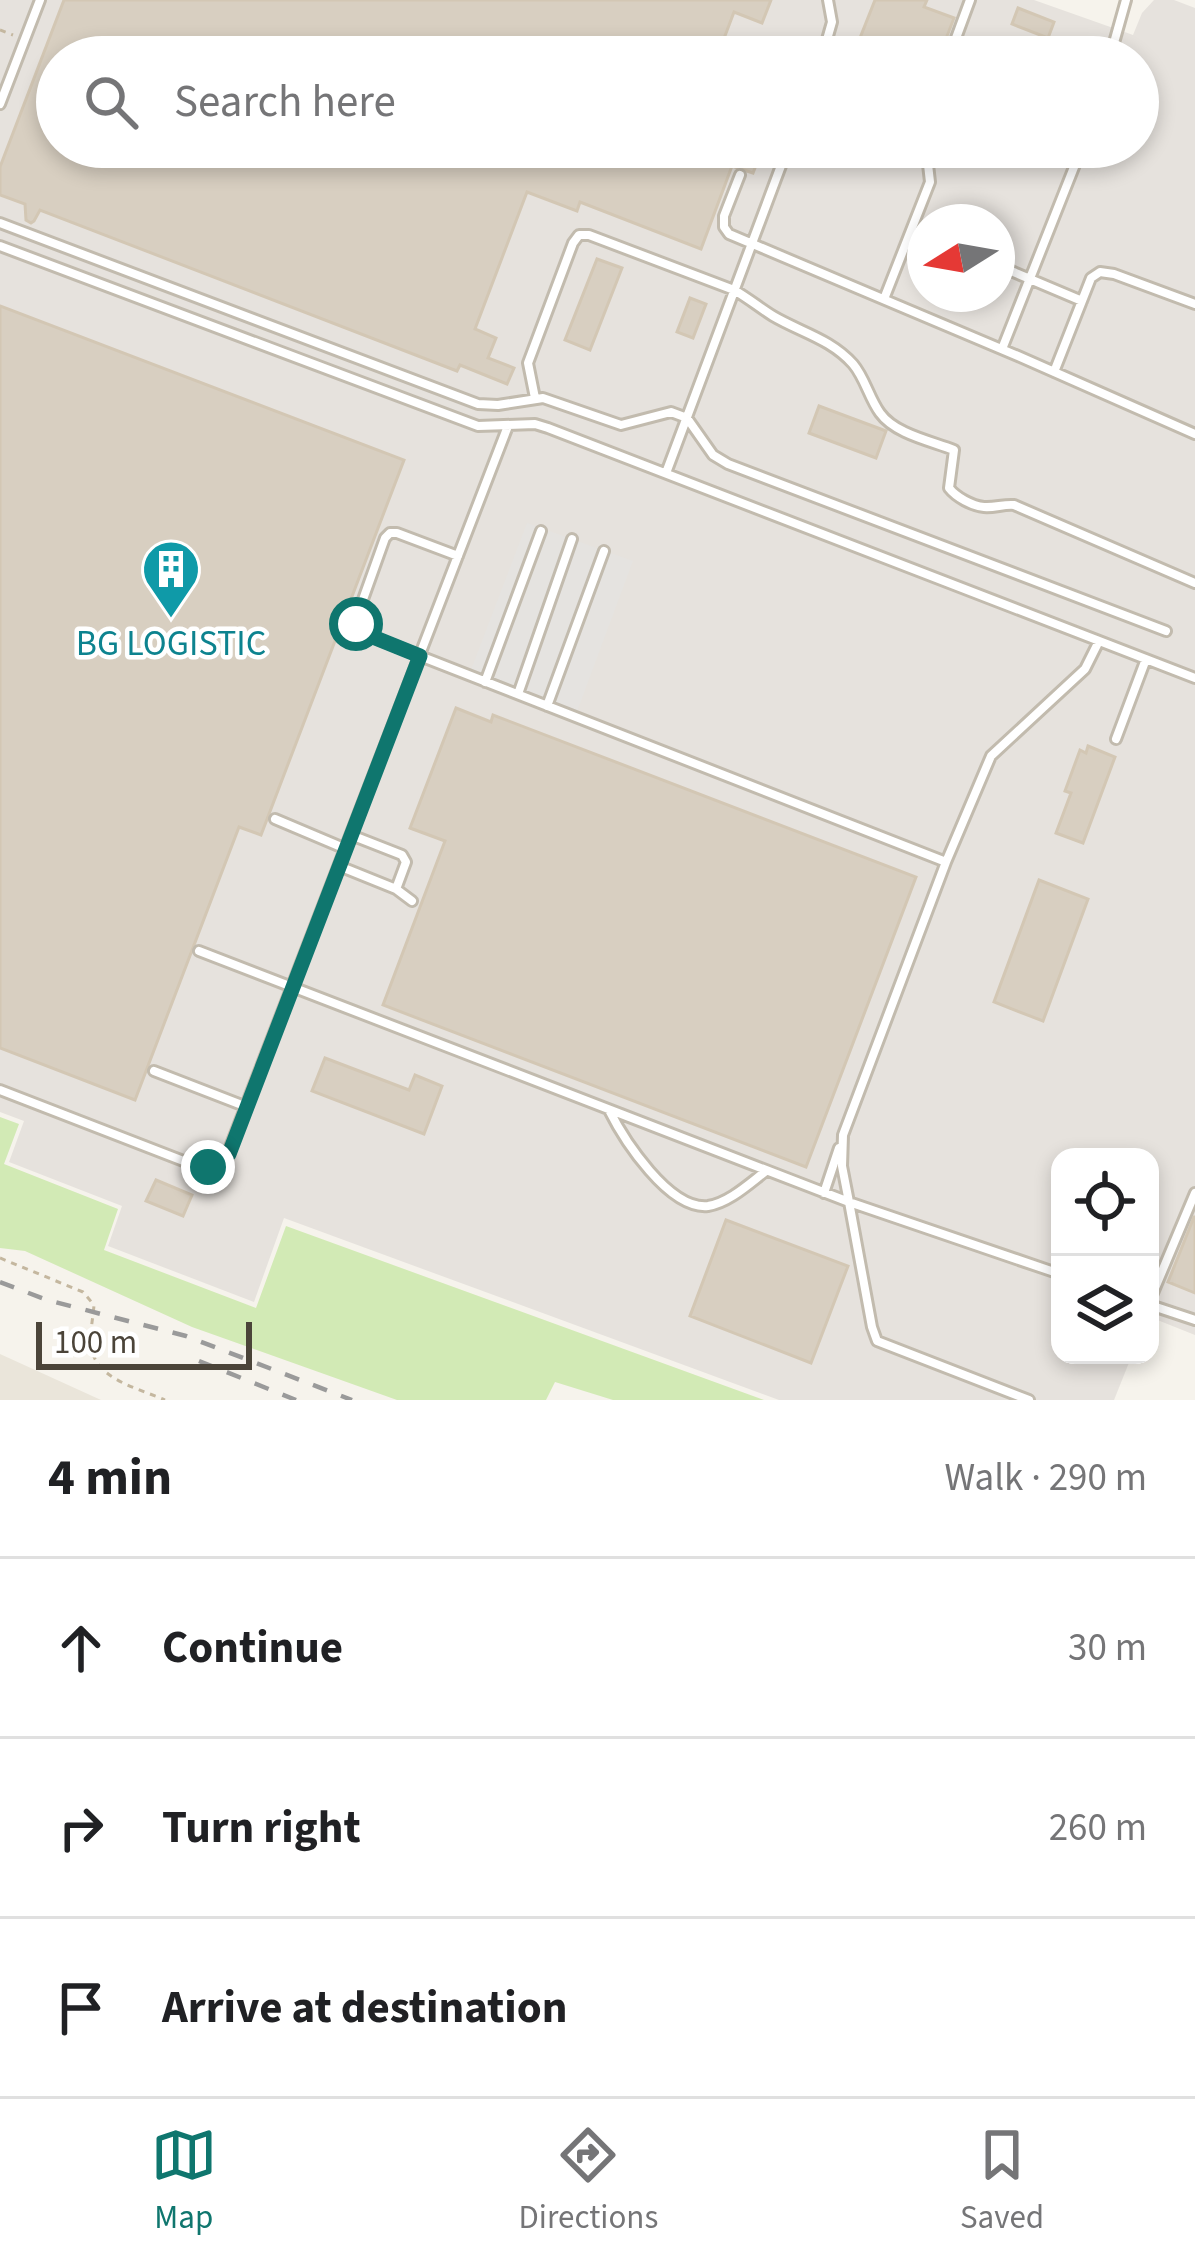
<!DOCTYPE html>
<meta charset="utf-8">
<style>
:root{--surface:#fff;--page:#f2f2f2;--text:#202124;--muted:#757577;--line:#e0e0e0;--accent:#0f766e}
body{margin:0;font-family:"Source Sans 3",sans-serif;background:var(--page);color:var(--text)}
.controls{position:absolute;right:36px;bottom:36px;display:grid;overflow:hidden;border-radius:24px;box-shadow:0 6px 18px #0003}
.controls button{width:108px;height:108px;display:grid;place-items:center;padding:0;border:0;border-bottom:3px solid var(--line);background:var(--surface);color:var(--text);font:60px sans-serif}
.compass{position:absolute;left:907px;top:204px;width:108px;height:108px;border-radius:50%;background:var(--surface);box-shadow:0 6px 18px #0003;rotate:259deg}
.scale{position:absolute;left:36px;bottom:30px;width:216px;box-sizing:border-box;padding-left:12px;border:6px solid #4b4439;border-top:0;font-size:33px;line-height:42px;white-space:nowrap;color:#4b4439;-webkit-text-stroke:9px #fff;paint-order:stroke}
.stop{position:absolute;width:36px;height:36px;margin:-27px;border:9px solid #0f766e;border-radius:50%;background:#fff}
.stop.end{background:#0f766e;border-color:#fff;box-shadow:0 3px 12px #0008}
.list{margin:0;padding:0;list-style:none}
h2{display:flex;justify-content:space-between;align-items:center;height:156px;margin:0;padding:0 48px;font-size:51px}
h2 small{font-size:39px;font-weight:400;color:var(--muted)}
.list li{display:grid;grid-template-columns:78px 1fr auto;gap:36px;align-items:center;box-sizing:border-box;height:180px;padding:0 48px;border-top:3px solid var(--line)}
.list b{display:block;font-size:45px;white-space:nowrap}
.list em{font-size:39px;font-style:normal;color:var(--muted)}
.icon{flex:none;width:66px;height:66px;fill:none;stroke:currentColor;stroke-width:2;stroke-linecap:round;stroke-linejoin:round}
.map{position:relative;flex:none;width:1195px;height:1400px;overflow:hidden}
.search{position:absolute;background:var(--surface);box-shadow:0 6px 18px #0003;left:36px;right:36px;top:36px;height:132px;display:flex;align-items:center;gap:30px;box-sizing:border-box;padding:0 42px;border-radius:66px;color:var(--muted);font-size:45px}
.sheet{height:696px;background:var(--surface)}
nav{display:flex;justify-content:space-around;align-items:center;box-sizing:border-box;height:168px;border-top:3px solid var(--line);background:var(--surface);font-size:33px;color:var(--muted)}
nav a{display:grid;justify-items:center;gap:6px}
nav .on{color:var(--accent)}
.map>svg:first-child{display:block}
.residential{fill:#eae5da}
.industrial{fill:#e6e2dd;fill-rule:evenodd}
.green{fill:#d2eab5}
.parking{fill:#e5e3e0}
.building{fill:#d8cfc1;stroke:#d3c7b4;stroke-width:3}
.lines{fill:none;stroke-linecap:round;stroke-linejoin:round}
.lane-casing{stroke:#c2bbae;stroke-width:14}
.path{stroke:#c4b79f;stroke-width:3;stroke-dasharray:6 6;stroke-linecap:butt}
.lane{stroke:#fff;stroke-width:8}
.rail{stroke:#9a9a9a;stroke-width:4.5;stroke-dasharray:15 15;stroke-linecap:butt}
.route{stroke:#0f766e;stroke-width:15}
.labels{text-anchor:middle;stroke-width:9;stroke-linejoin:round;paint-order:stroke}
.culture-label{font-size:36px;fill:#0d838f;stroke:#fff}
</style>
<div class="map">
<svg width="1195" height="1400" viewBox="0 0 1195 1400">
<rect width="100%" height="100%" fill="#f6f3ec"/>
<path class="residential" d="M0,1354L101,1400H0Z"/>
<path class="industrial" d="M0,0H1034L1133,35L1142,13L1154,0H1174L1195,8V1335L1150,1317V1157H1060V1355H1132L1114,1400H779L284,1218L254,1302L108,1246L122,1206L9,1162L24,1121L0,1112ZM57,57H1138V147H57ZM925,222H997V294H925Z"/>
<path class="green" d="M0,1117L19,1124L4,1164L118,1209L104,1250L256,1308L286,1226L764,1400H613L555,1382L546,1400H397L192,1327L25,1251L0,1248Z"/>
<path class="parking" d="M527,523L633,561L575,717L469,675Z"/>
<path class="building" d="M64,0H771L762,23L734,12L717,57H57V147H763L753,173L732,166L701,249L580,202L577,211L527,192L475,329L496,338L488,358L514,368L507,384L460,365L457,371L40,210L34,221L31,223L26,220L25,204L0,195V167Z
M875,0H927L924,7L954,18L939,57H910L860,38Z
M1018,8L1054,22L1048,38L1012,24Z
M597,259L622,268L590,350L565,340Z
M690,298L706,304L693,338L677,332Z
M0,306L404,460L261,835L239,827L135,1100L0,1048Z
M819,406L886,431L876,458L809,433Z
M456,708L491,722L493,715L916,877L806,1167L383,1005L445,841L410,828Z
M1088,746L1115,757L1083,843L1056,833L1071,793L1065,791L1080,750L1086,753Z
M1039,880L1088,899L1043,1021L994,1002Z
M325,1058L409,1090L415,1075L442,1086L424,1134L312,1091Z
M156,1180L192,1195L183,1216L146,1201Z
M1194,1217H1195V1293L1168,1282Z
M726,1220L848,1266L811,1363L690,1316Z"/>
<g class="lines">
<defs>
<path id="lane" d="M822,57L832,22L828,0
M949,57L970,0
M1110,57L1126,0
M0,104L40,0
M740,175L724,216V227L729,234L1018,356L1195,434
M0,223L478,404L498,405L543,398L621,425L671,412L687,418L713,455L728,464L1166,631
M0,246L478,426L535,424L548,428L1195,678
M997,265L1082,301
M884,299L930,182L926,147
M1002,349L1082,147
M1054,372L1091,278L1100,272L1114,274L1195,304
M535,398L528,363L573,243L579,235H589L734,290C748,298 760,308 773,316C800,332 831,339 853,364C865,378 869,398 880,413C895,434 931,441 954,450L949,488C956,497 972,506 984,507C994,508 1004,504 1014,505L1195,583
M666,473L788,147
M458,556L397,533H390L385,538L356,619L357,628L368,635L420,656L946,862L843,1135L842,1166L849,1202L1060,1274
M485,682L541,531
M518,694L572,539
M547,706L604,551
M1116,739L1146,659
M275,819L346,849
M946,862L991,756L1085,669L1099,641
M339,866L396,889L406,862L402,855L351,835
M396,889L412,901
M199,951L849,1202L872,1327L877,1341L1029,1400
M154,1071L247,1107
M0,1090L186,1162L208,1167L225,1160L508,426
M609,1110C624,1140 669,1210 708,1206C729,1203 750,1183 766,1171
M824,1193L839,1148
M1150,1300L1195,1193
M1150,1305L1195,1320"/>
</defs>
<use href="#lane" class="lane-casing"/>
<path class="path" d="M0,30L13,35
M0,1258L83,1292L94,1305C93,1318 90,1331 91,1344C93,1379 138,1388 165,1400"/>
<use href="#lane" class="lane"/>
<path class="rail" d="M0,1282L47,1300L186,1336L352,1400
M199,1361L296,1400"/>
</g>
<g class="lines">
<path class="route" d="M208,1167L220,1163L229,1154L420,656L368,635L360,631L356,624"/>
</g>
<defs>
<symbol id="building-pin" viewBox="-11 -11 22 30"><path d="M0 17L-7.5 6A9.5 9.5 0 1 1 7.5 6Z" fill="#0f9aa8" stroke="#fff"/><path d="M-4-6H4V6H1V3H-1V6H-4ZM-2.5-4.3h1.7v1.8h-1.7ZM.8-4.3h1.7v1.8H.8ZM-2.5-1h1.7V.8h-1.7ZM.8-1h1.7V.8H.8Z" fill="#fff"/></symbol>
</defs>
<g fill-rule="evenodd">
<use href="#building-pin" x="138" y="536" width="66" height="90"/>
</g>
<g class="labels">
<g class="culture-label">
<text x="171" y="655">BG LOGISTIC</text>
</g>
</g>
</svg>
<div class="controls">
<button><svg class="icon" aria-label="locate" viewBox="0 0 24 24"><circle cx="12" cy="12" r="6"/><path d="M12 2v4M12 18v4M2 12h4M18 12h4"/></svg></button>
<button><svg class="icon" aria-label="layers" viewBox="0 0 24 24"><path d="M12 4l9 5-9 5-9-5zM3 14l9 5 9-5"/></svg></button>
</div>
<svg class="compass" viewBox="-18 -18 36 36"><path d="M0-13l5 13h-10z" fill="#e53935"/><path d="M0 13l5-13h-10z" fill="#757577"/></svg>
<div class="scale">100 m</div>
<div class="stop" style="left:356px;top:624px"></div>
<div class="stop end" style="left:208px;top:1167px"></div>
<div class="search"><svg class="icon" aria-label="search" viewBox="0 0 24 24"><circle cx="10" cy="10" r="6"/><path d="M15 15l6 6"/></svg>Search here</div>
</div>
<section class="sheet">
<h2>4 min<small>Walk · 290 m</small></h2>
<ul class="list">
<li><svg class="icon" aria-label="ahead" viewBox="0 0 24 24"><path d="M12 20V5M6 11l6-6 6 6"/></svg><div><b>Continue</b></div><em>30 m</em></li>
<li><svg class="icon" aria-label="right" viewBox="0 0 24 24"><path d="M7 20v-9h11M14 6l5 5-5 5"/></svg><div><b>Turn right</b></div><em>260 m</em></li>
<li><svg class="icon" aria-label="arrive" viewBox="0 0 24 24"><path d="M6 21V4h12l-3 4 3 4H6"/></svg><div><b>Arrive at destination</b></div></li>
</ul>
</section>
<nav>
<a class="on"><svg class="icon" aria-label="map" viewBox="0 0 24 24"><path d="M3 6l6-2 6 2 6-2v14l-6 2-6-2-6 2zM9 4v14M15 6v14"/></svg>Map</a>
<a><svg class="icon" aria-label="directions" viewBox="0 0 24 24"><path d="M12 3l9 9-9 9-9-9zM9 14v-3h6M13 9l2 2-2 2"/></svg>Directions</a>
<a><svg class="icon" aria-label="saved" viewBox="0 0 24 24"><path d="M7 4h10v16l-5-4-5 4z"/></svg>Saved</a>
</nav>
